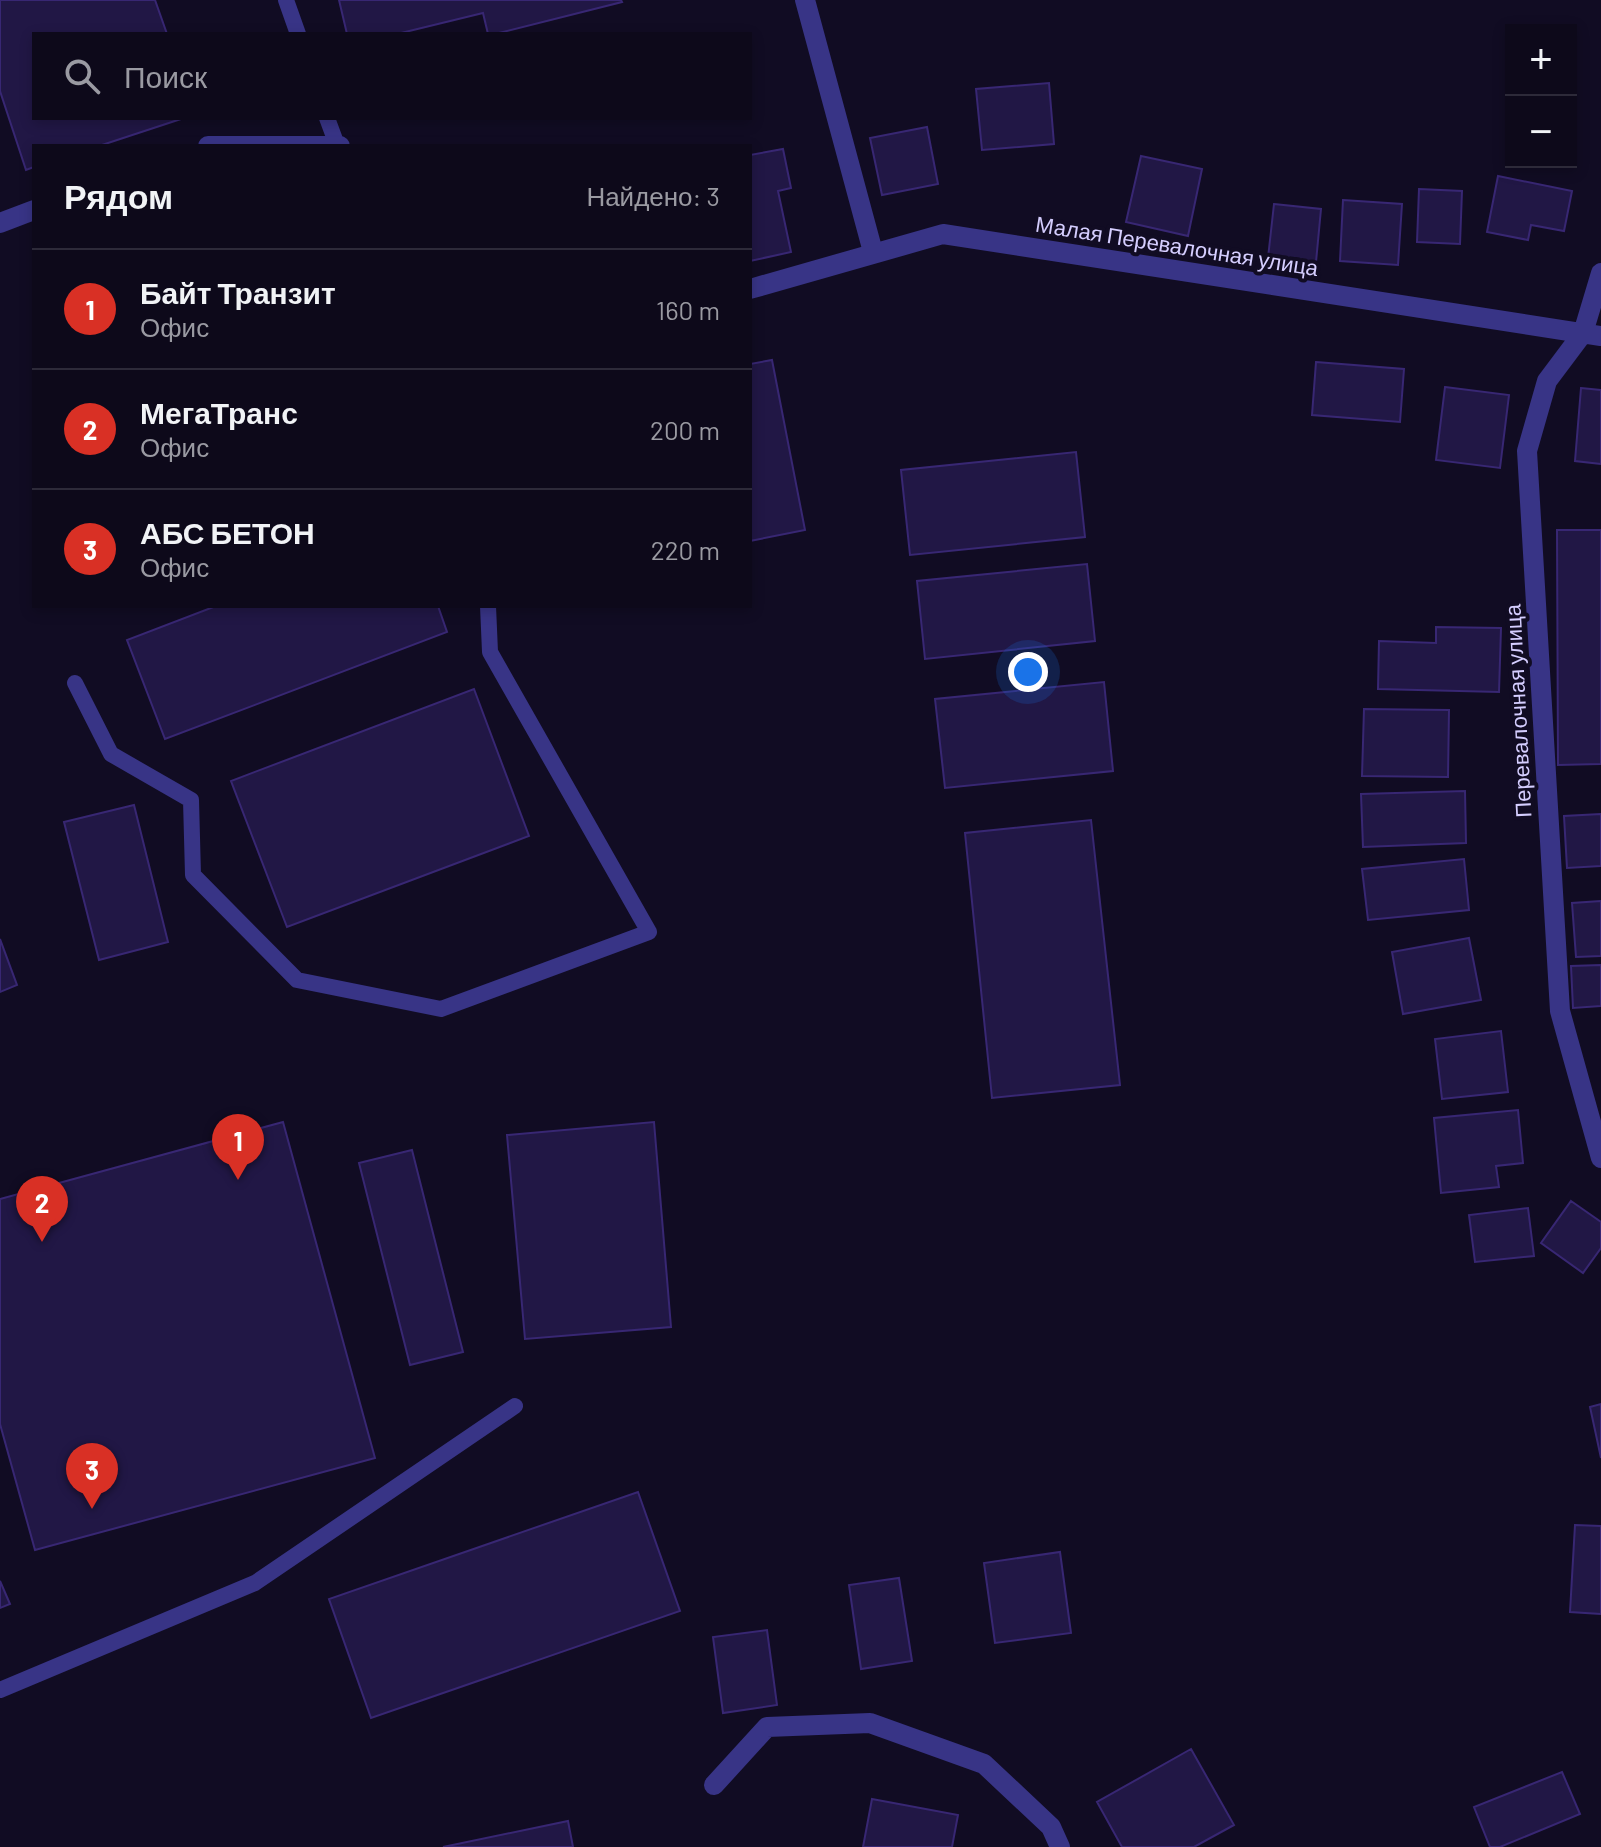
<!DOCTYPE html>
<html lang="ru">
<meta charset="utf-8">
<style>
:root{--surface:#0d091a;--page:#161223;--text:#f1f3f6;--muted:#9a9aa2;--line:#2d2a39;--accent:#d93025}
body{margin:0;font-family:Barlow,sans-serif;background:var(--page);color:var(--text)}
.controls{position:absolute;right:24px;top:24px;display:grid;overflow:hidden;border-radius:0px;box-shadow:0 4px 12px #0003}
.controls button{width:72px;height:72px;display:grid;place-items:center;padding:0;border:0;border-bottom:2px solid var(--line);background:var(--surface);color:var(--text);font:40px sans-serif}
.you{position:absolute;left:1028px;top:672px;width:28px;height:28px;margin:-20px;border:6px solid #fff;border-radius:50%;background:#1a73e8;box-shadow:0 0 0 12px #1a73e833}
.badge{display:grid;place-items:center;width:52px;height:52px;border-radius:50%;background:var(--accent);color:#fff;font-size:26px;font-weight:700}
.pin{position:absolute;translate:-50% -66px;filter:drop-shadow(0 2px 4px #0008)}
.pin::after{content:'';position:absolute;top:42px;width:28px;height:24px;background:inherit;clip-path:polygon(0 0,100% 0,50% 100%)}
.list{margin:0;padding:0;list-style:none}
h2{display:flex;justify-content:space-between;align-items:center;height:104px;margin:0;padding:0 32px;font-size:34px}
h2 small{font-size:26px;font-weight:400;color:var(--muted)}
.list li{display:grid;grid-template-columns:52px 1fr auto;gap:24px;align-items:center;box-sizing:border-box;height:120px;padding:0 32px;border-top:2px solid var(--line)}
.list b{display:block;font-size:30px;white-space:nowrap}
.list p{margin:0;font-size:26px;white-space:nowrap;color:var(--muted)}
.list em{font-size:26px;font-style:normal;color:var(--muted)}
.icon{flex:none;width:44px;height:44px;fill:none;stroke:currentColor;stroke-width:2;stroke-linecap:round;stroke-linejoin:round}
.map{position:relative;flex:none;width:1601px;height:1847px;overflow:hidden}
.search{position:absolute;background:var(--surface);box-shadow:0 4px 12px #0003;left:32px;top:32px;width:720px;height:88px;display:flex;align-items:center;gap:20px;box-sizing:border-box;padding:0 28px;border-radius:0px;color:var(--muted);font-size:30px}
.panel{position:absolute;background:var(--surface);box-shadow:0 4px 12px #0003;left:32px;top:144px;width:720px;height:464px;border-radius:0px}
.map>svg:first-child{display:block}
.building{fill:#211745;stroke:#382773;stroke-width:2}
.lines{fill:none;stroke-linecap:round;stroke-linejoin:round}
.service{stroke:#383486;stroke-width:16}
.minor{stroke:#383486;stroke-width:20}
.labels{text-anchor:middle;stroke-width:8;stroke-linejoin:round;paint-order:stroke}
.street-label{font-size:22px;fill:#d5ceff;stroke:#110c23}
</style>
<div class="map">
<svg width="1601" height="1847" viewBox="0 0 1601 1847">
<rect width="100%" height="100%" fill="#110c23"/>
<path class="building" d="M0,0H155L167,34H34V118H184L99,146H34V167L26,170L0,91Z
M339,0H621L622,2L495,34H488L483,13L397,34H347Z
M1049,83L1054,144L982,150L976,89Z
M927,127L938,184L882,195L870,138Z
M783,149L791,188L778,191L791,252L750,261V155Z
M1141,156L1202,169L1188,236L1126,222Z
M1498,176L1572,191L1564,231L1531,225L1528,240L1487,232Z
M1419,189L1462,191L1460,244L1417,242Z
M1343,200L1402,204L1398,265L1340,261Z
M1274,204L1321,209L1316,262L1268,258Z
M772,360L805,530L750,541V364Z
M1316,362L1404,369L1400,422L1312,415Z
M1445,387L1509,395L1500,468L1436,460Z
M1581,388L1601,390V464L1575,461Z
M1076,452L1085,537L910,555L901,470Z
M1557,530H1601V764L1558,765Z
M1087,564L1095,641L925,659L917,581Z
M216,606H438L447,632L165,739L127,640Z
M1436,627L1501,628L1499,692L1378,689L1379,641L1436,643Z
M1104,682L1113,771L945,788L935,699Z
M474,689L529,836L287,927L231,781Z
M1364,709L1449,710L1448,777L1362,776Z
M1465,791L1466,843L1363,847L1361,794Z
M134,805L168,942L99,960L64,822Z
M1601,814V866L1567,868L1564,816Z
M1091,820L1120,1085L992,1098L965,833Z
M1464,859L1469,910L1368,920L1362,869Z
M1601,901V956L1576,957L1572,903Z
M1469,938L1481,1000L1403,1014L1392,952Z
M0,939L17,985L0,992Z
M1601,965V1006L1573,1008L1571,966Z
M1501,1031L1508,1092L1442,1099L1435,1039Z
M1518,1110L1523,1163L1496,1166L1499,1187L1441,1193L1434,1118Z
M283,1122L375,1458L35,1550L0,1424V1199Z
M654,1122L671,1327L525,1339L507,1135Z
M412,1150L463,1352L410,1365L359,1163Z
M1571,1201L1601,1222V1248L1583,1273L1541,1243Z
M1528,1208L1534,1256L1475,1262L1469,1215Z
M1601,1404V1458L1590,1407Z
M638,1492L680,1611L371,1718L329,1599Z
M1575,1525L1601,1526V1614L1570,1612Z
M1060,1552L1071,1633L995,1643L984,1563Z
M899,1578L912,1661L861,1669L849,1585Z
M0,1581L10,1604L0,1608Z
M767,1630L777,1705L723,1713L713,1637Z
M1191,1749L1234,1825L1194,1847H1122L1097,1802Z
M1562,1772L1580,1814L1500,1847H1490L1474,1807Z
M872,1799L958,1815L952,1847H863Z
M568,1821L573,1847H443Z"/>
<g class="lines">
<path class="service" d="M286,0L298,34
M327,118L337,145
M75,683L111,754L191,800L193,875L297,980L441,1009L649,932L490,652L488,606
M0,1690L255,1583L515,1406"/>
<path class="minor" d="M805,0L873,252
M208,146H340
M0,223L34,210
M1601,273L1583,333L1547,381L1527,451L1560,1011L1601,1158
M750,289L943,234L1601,336
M714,1785L767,1727L870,1723L984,1764L1051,1827L1060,1847"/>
</g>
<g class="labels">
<g class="street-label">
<text transform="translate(1177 246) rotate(9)" y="8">Малая Перевалочная улица</text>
<text transform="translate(1518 711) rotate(-93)" y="8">Перевалочная улица</text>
</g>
</g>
</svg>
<div class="controls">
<button>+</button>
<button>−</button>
</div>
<div class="you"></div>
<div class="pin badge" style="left:238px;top:1180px">1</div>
<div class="pin badge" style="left:42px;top:1242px">2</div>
<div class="pin badge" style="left:92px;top:1509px">3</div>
<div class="search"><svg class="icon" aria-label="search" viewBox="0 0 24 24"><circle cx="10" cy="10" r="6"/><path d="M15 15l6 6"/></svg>Поиск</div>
<section class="panel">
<h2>Рядом<small>Найдено: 3</small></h2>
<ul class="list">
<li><span class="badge">1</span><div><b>Байт Транзит</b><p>Офис</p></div><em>160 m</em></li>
<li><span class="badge">2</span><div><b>МегаТранс</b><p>Офис</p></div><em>200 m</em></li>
<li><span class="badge">3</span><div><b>АБС БЕТОН</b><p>Офис</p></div><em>220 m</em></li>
</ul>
</section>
</div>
